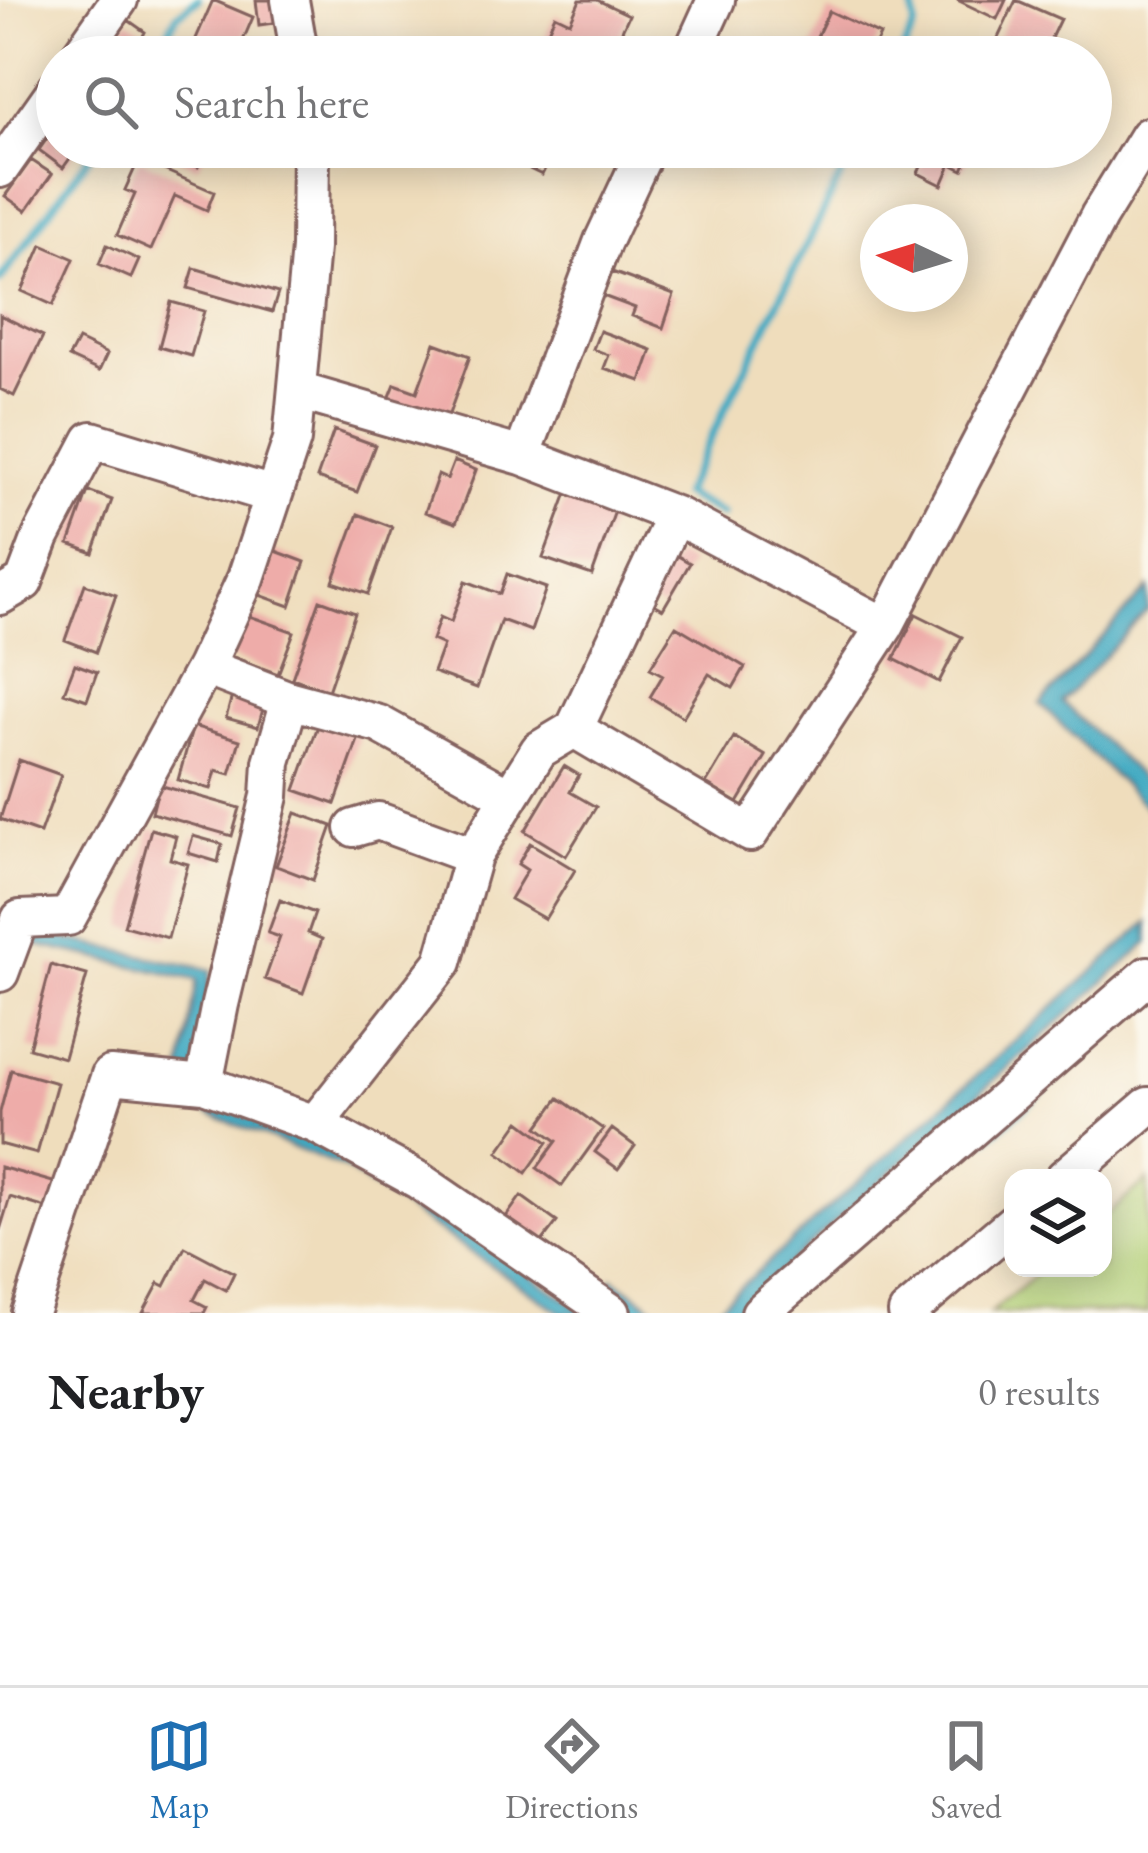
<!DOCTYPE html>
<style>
:root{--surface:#fff;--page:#f6f6f6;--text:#202124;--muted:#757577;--line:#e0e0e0;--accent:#1f6fb2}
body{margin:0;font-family:"EB Garamond",serif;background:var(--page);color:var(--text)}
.controls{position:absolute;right:36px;bottom:36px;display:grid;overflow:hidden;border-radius:24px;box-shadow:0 6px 30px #0003}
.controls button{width:108px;height:108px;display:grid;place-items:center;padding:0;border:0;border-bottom:3px solid var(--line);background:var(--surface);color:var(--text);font:60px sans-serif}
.compass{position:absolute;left:860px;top:204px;width:108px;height:108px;border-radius:50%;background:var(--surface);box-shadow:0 6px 30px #0003;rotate:274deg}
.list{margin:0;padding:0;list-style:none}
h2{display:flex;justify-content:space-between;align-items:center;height:156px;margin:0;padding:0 48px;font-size:51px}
h2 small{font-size:39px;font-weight:400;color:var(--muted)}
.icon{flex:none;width:66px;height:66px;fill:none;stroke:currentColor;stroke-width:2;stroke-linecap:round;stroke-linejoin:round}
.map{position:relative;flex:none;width:1148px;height:1313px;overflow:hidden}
.search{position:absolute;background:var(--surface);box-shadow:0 6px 30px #0003;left:36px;right:36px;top:36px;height:132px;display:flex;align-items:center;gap:30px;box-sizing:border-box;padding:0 42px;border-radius:66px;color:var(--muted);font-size:45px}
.sheet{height:372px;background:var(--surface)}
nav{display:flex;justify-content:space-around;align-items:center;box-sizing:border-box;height:168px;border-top:3px solid var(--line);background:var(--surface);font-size:33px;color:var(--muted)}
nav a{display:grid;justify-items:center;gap:6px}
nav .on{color:var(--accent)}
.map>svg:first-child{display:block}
.green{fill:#b1cf76;stroke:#7e7750;stroke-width:3}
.water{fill:#42aac2;stroke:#466476;stroke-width:3}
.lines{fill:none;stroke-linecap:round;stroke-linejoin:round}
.stream{stroke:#42aac2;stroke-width:8}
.building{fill:#eeaca9}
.minor-casing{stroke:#84625e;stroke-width:42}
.minor{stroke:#fff;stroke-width:36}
</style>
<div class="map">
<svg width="1148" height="1313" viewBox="0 0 1148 1313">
<rect width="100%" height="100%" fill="#fbf7ec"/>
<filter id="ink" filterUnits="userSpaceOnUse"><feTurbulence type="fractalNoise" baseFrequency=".00833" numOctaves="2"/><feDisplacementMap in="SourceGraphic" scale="24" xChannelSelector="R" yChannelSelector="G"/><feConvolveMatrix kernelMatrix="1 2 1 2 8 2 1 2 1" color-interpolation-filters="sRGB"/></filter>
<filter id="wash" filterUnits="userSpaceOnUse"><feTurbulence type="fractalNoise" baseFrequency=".004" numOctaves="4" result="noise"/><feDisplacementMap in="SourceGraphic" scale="48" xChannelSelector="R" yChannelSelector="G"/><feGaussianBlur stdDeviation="2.7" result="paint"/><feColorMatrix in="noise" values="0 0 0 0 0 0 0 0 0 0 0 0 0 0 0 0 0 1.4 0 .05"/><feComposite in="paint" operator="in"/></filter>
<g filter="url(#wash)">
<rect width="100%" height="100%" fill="#efddbc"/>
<path class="green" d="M1148,1180V1313H990L1044,1268H1103V1218Z"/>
<path class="water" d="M1148,588V610L1062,702L1148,784V809L1040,704Z
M1148,922V943L733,1313H711Z
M0,925L211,970L192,1097L350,1157L586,1312L613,1278L662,1313H637L615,1296L600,1313H562L344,1168L177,1101L197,980L0,937Z"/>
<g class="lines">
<path class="stream" d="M155,57L177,15L197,0
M900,57L915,26L913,0
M0,280L96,147
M722,514L683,494L855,147
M987,1139L1148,1000"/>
</g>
<g id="blocks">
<path class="building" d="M213,0L253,17L236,57H188Z
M256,0H278L281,22L259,25Z
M580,0H597L629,15L614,48L607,45L601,57H536L555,15L570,22Z
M957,0H1006L997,19Z
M1016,0L1060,19L1042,57H989Z
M829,11L880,35L869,57H807Z
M128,20L145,32L133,57H102Z
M57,124V147H78L63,168L39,150Z
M153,147H207L198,167Z
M494,147H555L542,175L492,151Z
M930,147H973L963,170L951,164L942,185L918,173Z
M139,159L214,192L207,210L175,196L151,250L117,235L135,194L125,190Z
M31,160L52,174L26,211L5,196Z
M42,245L74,259L53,305L22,291Z
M107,245L139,260L131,278L99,264Z
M194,268L278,293L272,312L188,288Z
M612,272L674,295L663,328L632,316L635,308L603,296Z
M171,302L204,311L191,356L159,347Z
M0,315L43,336L14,396L0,389Z
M600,331L652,350L641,381L604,368L609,355L593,349Z
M78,340L107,354L99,371L69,357Z
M435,343L470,356L445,425L387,404L395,384L417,392Z
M334,430L375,445L357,492L317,478Z
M454,461L476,470L456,523L425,512L438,475L447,479Z
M88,491L112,500L93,553L69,544Z
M567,493L615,511L592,575L543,558Z
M358,514L392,527L368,594L333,582Z
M273,550L305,562L290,606L257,594Z
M676,555L690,563L663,609L649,601Z
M507,574L546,588L531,631L501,620L477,688L433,672L443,645L432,640L440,617L451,622L466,581L500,594Z
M85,584L116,595L96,652L65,640Z
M320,600L355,613L328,691L292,678Z
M244,614L294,632L278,674L230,656Z
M916,614L962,637L939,682L894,659Z
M676,626L745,667L733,688L709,674L683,717L650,697L663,675L650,668Z
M75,664L97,672L87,700L64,692Z
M233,692L265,702L258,727L226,718Z
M319,723L359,737L335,804L295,790Z
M193,726L240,740L230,774L216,770L211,789L178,780Z
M734,737L766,756L738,803L706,784Z
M19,760L61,775L40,833L0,819Z
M564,766L579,775L570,792L596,807L566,856L525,831Z
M159,785L240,808L232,836L152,813Z
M296,813L332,826L313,880L276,866Z
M151,829L176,836L170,859L188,864L168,938L124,926Z
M193,836L222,844L218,862L188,853Z
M530,843L575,870L545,919L510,899L527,870L518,864Z
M280,900L315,913L308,933L322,939L303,993L265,979L280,937L268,933Z
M51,965L87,975L64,1058L29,1048Z
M11,1070L57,1083L37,1154L0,1144V1112Z
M559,1098L603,1129L562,1186L537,1168L557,1141L538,1127Z
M520,1121L548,1142L526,1173L498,1152Z
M612,1129L635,1146L618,1169L595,1152Z
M0,1167L60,1184L53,1210L10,1197L0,1230Z
M521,1196L557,1222L541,1243L506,1217Z
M185,1247L234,1273L226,1290L205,1279L194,1300L207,1307L204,1313H143L159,1283L165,1286Z"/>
</g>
</g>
<g filter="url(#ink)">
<use href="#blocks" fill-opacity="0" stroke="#84625e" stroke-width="3"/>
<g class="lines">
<defs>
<path id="minor" d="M290,0L300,57
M79,57L119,0
M690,57L716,0
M0,169L57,88
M298,391L522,456L675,515L885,626L1099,216L1148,136
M522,456L603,241L647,147
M0,596L24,582L41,537L92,440L273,495
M205,667L290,700L379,724L510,797
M574,729L750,833L885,626
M354,828L378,821L473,856
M0,973L20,919L68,917L205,667L246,578L292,440L310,248L311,147
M204,1084L220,1004L270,796L272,762L290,700
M315,1124L443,962L473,856L539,750L574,729L675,515
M1064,1178L1148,1106
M30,1313L110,1075L204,1084L315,1124L418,1180L612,1313
M760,1313L1148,975
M907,1313L1013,1223"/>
</defs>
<use href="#minor" class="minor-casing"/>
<use href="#minor" class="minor"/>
</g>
</g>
</svg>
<div class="controls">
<button><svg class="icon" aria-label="layers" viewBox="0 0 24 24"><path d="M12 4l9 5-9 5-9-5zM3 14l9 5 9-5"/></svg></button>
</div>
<svg class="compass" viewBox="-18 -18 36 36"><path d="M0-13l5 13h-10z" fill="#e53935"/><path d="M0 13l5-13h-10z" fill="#757577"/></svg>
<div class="search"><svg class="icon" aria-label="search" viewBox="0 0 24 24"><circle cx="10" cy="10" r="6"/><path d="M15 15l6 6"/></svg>Search here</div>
</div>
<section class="sheet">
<h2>Nearby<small>0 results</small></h2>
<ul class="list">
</ul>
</section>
<nav>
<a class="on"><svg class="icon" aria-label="map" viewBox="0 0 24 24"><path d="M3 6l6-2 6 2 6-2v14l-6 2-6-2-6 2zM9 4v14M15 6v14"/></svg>Map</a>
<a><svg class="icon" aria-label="directions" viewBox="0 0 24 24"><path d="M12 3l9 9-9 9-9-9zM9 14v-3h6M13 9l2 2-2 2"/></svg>Directions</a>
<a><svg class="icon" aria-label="saved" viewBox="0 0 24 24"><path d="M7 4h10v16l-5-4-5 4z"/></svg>Saved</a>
</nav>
